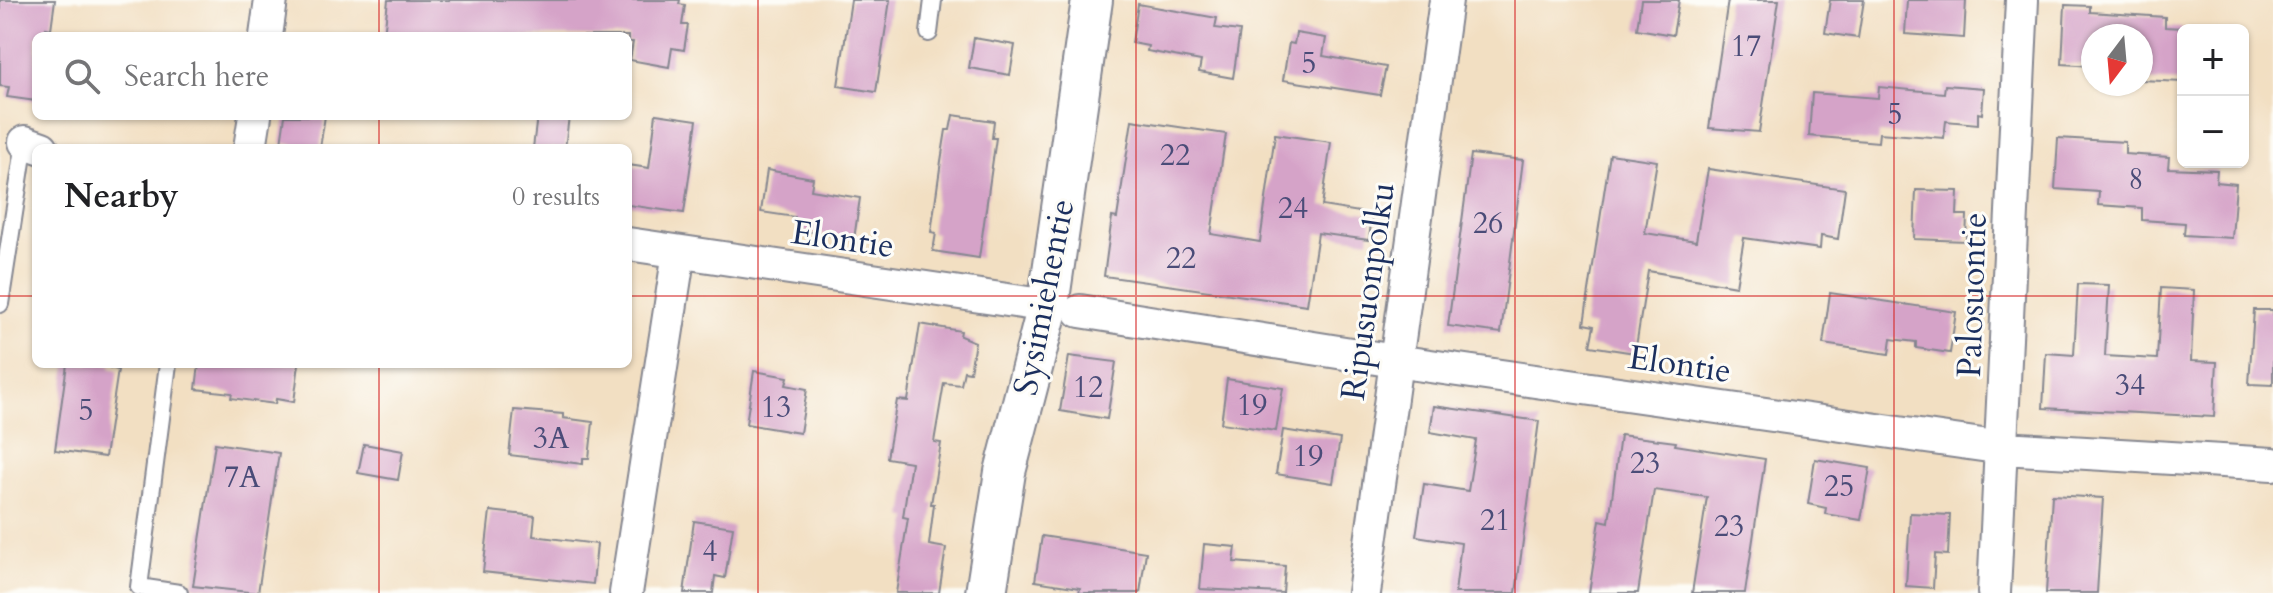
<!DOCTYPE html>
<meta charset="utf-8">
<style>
:root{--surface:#fff;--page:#f2f2f2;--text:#202124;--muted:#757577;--line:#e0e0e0}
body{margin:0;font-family:Cardo,serif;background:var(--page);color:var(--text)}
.controls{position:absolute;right:24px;top:24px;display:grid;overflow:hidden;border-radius:12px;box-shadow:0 2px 6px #0004}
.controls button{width:72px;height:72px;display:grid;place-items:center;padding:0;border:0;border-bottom:2px solid var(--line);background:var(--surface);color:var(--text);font:40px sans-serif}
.compass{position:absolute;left:2081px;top:24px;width:72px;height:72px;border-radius:50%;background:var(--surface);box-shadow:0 2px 6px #0004;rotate:196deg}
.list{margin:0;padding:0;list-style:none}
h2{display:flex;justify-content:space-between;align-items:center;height:104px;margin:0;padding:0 32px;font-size:34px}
h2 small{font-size:26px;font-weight:400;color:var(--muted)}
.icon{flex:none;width:44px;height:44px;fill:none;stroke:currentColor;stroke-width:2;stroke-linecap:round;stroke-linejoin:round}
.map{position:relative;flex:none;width:2273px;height:593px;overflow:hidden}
.search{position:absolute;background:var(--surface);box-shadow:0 2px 6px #0004;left:32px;top:32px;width:600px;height:88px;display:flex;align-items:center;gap:20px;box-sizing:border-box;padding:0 28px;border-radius:12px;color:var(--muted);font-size:30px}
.panel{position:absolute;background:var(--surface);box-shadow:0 2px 6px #0004;left:32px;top:144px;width:600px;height:224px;border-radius:12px}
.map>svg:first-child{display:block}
.building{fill:#d5a3c8}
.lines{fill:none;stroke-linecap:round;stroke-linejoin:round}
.service-casing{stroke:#868790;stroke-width:20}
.minor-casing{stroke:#868790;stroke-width:36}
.tertiary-casing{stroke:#868790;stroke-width:44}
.service{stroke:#fff;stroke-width:16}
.minor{stroke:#fff;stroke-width:32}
.tertiary{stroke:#fff;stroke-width:40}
.grid{fill:none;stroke:#d62828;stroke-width:2;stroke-opacity:0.55}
.labels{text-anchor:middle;stroke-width:6;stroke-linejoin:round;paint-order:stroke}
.number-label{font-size:30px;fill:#4a4c78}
.street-label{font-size:34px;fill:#1b2f5e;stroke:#fdfcf7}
</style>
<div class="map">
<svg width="2273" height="593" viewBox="0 0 2273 593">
<rect width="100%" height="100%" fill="#fdfcf7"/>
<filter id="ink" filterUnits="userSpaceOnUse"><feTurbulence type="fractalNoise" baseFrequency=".0125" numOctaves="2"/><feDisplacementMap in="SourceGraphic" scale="16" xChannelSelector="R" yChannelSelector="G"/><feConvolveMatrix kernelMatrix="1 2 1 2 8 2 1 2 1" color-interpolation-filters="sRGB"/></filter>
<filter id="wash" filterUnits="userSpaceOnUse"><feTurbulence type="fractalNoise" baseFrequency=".006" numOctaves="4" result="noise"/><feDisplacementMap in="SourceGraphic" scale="32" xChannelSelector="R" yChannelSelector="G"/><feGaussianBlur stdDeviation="1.8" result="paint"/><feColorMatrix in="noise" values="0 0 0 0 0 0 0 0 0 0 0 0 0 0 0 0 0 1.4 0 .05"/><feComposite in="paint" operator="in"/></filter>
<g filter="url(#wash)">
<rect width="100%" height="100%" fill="#f2dfc2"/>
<g id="blocks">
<path class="building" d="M0,0H55L51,29L46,28L45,36H36V101L7,97L9,87L0,86Z
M388,0H680L679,4L685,5L682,25H688L684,50L672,48L669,67L630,60L633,42H628V36H384Z
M851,0H890L876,92L838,86Z
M1641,0H1679L1673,35L1637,29Z
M1728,0H1779L1759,132L1709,128Z
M1830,0H1864L1858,38L1825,33Z
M1907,0H1966L1964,38L1905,34Z
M1138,4L1217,18L1215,28L1240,31L1233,78L1199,72L1201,61L1147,51L1148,46L1132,43Z
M2065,5L2090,6V12L2165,17V27L2183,28V82L2141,80V36H2093V66L2062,64Z
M1296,33L1326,38L1323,56L1386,67L1380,95L1283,80L1289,43L1294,44Z
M974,38L1015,45L1010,75L969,68Z
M1945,85L1984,88L1982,114L1978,113V124L1946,121L1944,138L1879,133L1878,142L1809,136L1812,93L1878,98L1879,87L1944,93Z
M656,114L697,120L684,213L628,205V165L649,168Z
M953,115L994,121L992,138H996L979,258L933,251L936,233L931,232L941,161L946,130H950Z
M285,116H325L320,148L281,143Z
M537,116H569L565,148H533Z
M1132,120L1226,134L1211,234L1260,242L1275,134L1331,142L1322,206L1372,214L1369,240L1318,233L1307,305L1104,276L1112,217L1117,218Z
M2058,138L2125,142V154L2169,157L2168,168L2217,170L2216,182L2236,184L2232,238L2184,235L2185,223L2142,220V208L2098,205L2099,192L2055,189Z
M1471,154L1523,160L1501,333L1448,326Z
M1610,154L1657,161L1645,233L1696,241L1708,169L1845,189L1838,239L1821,236L1820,249L1744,238L1736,286L1648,271L1635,353L1590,346L1594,326L1584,324Z
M767,170L813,178L811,190L860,198L854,239L798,230L800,222L795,221V217L761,212Z
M1916,190L1958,191L1957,215H1967L1966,241L1914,239Z
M2078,284L2109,285L2105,356L2157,359L2161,288L2194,290L2191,361L2217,362L2214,417L2043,408L2046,353L2074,355Z
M1830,293L1956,312L1950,353L1916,348V342L1891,339L1889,354L1823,344Z
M2254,310H2273V385L2249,384Z
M920,324L961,331L960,336L975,342L970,372L964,371L961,385L944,383L934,442L941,443L931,504H934L929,545L946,548L939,593H896L908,518L903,517L911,462L887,458L897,400L908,401Z
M1069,356L1116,362L1107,419L1060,411Z
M67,364H111L110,368L118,370L105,457L55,450Z
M199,364H299L294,402L276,399L275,404L231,398L232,393L196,389Z
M754,371L788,377L786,385L807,389L800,433L746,424Z
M1227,379L1283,388L1276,431L1221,423Z
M1434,406L1539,421L1516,593H1455L1461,543L1416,536L1424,484L1468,491L1476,440L1430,432Z
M514,410L563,414V418L593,422L589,458H583V464L509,455Z
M1283,430L1340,439L1333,483L1276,474Z
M1620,435L1676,442L1675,445L1765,459L1745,593H1692L1707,497L1654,490L1638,593H1589L1600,520L1609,522Z
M215,443L279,453L258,593L193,586Z
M364,444L403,451L398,480L358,473Z
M1815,459L1870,468L1861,520L1825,514L1826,508L1808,504Z
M2052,495L2103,498L2097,593H2046Z
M490,511L535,516L533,536L597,544L593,584L483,572Z
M1910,513L1950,515L1948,555L1935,554L1933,588L1906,586Z
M694,521L733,527L725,578L715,576L713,593H684Z
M1042,536L1146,552L1140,593H1079L1080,588L1035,581Z
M1204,544L1236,547L1234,562L1285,566L1283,593L1200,589Z"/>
</g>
</g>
<g filter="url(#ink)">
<use href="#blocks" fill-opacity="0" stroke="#868790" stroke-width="2"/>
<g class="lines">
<defs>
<path id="service" d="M929,33L933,0
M0,304L25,142
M168,364L139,587L179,593"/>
<path id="minor" d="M266,36L271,0
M25,142L42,148
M250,148L255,116
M628,244L1048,306
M1080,311L1395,361L2003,448L2273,464
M626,593L679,252
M1364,593L1446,0
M1994,593L2022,0"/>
<path id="tertiary" d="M986,593L1005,472L1048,306L1092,0"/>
</defs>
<use href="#service" class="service-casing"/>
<use href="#minor" class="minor-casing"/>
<use href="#tertiary" class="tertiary-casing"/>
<use href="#service" class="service"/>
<use href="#minor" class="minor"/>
<use href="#tertiary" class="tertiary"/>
</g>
</g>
<path class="grid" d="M379,0V36M758,0V593M1136,0V593M1515,0V593M1894,0V593M379,116V148M0,296H36M628,296H2273M379,364V593"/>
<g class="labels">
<g class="number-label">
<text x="1746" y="56">17</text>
<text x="1309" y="73">5</text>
<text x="1895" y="124">5</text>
<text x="1175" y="165">22</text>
<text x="2136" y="189">8</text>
<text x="1293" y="218">24</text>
<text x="1488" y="233">26</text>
<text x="1181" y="268">22</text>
<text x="2130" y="395">34</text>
<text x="1088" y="397">12</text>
<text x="1252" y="415">19</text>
<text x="776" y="417">13</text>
<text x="86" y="420">5</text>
<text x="551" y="448">3A</text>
<text x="1308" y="466">19</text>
<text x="1645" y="473">23</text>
<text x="242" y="487">7A</text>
<text x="1839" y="496">25</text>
<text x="1495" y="530">21</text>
<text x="1729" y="536">23</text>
<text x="710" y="561">4</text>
</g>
<g class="street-label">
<text transform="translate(843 238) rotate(8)" y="12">Elontie</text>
<text transform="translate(1367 291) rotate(-82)" y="12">Ripusuonpolku</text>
<text transform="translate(1971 295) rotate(-88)" y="12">Palosuontie</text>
<text transform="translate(1043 297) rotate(-79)" y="12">Sysimiehentie</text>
<text transform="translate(1680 363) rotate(8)" y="12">Elontie</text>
</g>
</g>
</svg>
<div class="controls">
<button>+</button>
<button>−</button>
</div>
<svg class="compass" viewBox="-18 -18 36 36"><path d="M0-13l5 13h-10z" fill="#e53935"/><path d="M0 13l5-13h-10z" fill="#757577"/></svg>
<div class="search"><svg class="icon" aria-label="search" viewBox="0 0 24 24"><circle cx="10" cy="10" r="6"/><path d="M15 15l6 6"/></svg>Search here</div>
<section class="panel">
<h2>Nearby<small>0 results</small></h2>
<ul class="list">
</ul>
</section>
</div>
